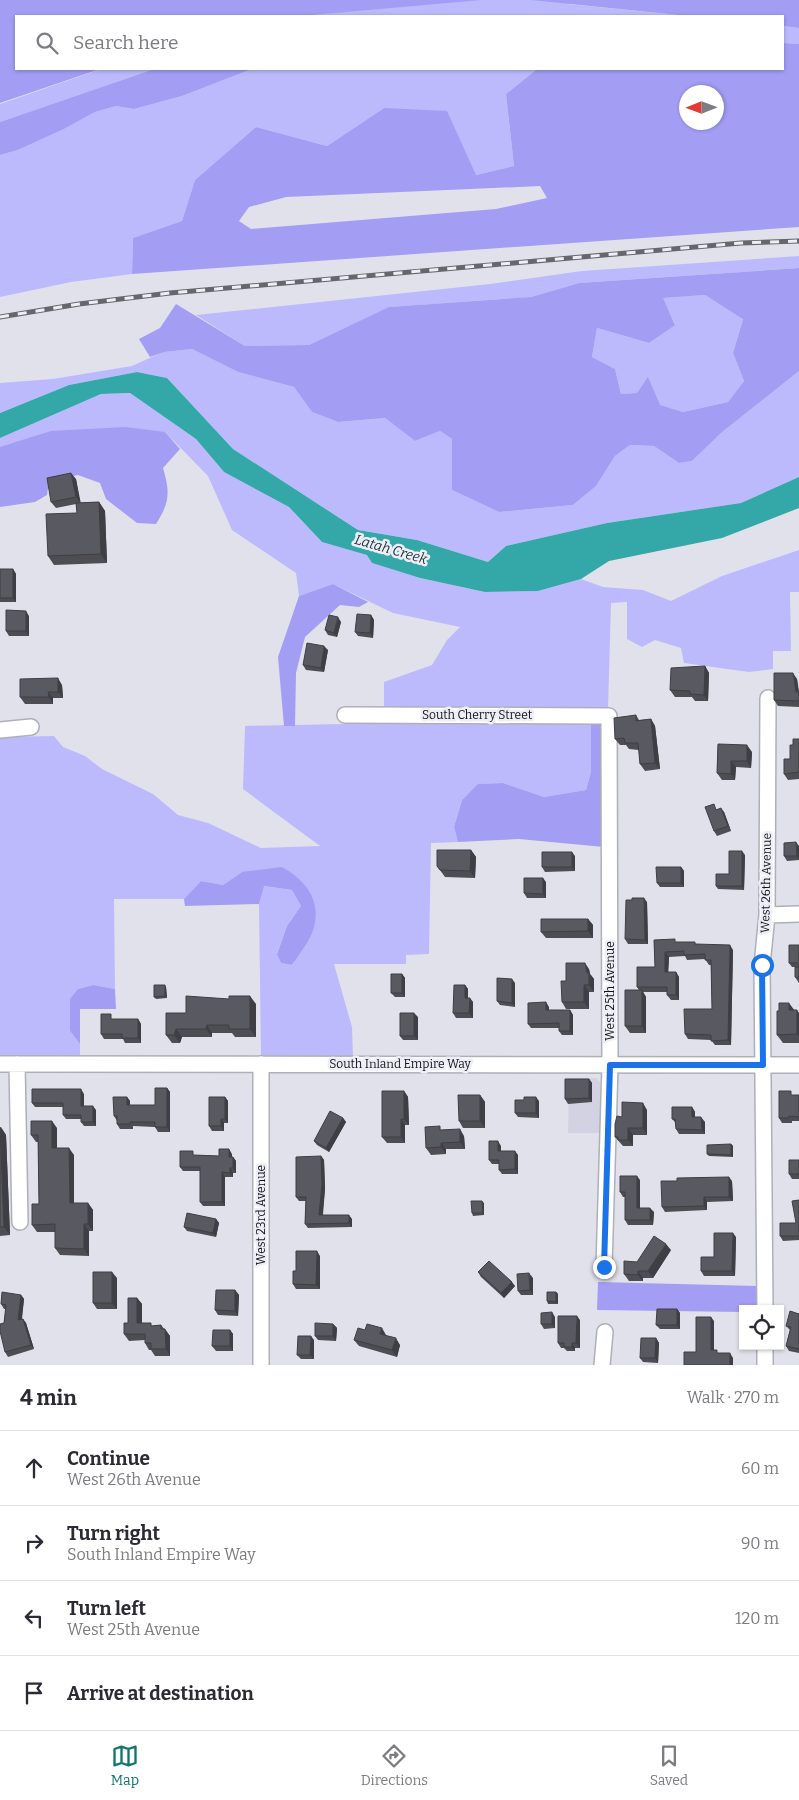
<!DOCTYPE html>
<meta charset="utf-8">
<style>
:root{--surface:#fff;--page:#f7f7f7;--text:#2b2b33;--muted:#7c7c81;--line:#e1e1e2;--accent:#0f766e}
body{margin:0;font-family:Bitter,serif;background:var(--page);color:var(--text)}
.controls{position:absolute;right:15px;bottom:15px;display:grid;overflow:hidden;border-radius:0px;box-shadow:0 1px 4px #0004}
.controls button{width:45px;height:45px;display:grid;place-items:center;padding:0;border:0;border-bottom:1px solid var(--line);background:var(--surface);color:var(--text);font:25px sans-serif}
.compass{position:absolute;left:679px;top:85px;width:45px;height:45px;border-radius:50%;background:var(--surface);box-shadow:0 1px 4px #0004;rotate:269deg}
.stop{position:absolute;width:15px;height:15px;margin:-11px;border:4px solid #1a73e8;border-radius:50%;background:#fff}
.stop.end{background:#1a73e8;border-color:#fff;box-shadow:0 1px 5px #0008}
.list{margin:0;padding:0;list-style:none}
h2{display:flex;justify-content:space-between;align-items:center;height:65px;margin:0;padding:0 20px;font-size:21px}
h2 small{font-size:16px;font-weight:400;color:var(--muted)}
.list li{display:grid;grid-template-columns:32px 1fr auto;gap:15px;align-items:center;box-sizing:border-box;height:75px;padding:0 20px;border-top:1px solid var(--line)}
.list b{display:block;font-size:19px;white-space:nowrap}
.list p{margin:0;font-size:16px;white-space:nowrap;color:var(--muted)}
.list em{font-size:16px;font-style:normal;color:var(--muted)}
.icon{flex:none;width:28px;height:28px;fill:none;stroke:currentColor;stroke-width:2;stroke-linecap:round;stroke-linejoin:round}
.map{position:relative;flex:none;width:799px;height:1365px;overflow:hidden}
.search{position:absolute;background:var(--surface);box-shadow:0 1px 4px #0004;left:15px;right:15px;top:15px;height:55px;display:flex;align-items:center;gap:12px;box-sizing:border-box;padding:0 18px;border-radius:0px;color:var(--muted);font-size:19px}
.sheet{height:365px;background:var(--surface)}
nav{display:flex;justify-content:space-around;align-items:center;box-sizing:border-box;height:70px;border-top:1px solid var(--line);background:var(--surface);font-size:14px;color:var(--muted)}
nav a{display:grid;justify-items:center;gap:2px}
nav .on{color:var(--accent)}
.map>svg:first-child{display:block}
.built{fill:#d2d2e2}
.green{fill:#bcbafc}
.forest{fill:#a39df4;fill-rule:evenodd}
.water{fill:#34a8a8}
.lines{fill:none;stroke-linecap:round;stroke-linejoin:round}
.minor-casing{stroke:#afafb8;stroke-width:18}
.minor{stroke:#fff;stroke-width:15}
.rail-casing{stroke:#66666c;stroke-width:5}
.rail{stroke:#eeeef8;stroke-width:3;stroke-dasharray:9;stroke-linecap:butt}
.wall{fill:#4d4d53}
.shaded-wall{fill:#3e3e44}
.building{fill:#595961;stroke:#3e3e44}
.route{stroke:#1a73e8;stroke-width:6}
.labels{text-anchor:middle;stroke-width:5;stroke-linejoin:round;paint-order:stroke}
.street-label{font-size:12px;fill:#131316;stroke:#eeeef8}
.water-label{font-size:14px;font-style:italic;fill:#1a3333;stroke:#eeeef8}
</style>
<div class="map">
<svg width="799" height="1365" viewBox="0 0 799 1365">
<rect width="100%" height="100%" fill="#e1e1eb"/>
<path class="built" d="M569,1078H596L600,1082V1133H568Z"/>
<path class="green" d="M0,0H659L567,4L688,16H301L350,11L206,16H16Z
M783,26L799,28V44L783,43Z
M101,69H154L0,122V104Z
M252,69H537L506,94L514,166L476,175L384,108L327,146L256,127L195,180L182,221L133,238L132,274L71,282L0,297V155L18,150L64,129L95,112L116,106L134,109L182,96Z
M799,256V268L579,283L531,297L390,307L309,345L245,346L196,315L490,284L582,271Z
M705,295L743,318L733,353L744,381L728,402L683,412L659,405L648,378L637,393L621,394L615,369L592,357L597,328L649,343L675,324L662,298Z
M192,349L238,372L294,387L312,412L338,422L385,418L415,441L440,431L452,439V490L499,512L573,505L596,486L615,456L630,445L654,446L679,463L692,461L721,433L799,371V477L741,503L607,523L506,546L488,562L417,540L358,530L233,449L167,378L137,372L69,385L0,413V383L53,379L132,366L163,352Z
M130,393L196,439L224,472L289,507L322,542L368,555L372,563L420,578L485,592L538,591L581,579L603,587L643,590L671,601L722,576L799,550V592H790L791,651H773V669L749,672L684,663L681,648L655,640L642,647L627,639V602L611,603L608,709L384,711V682L432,665L447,640L460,627L393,613L333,584L299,596L296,573L232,530L208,476L165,432L0,447V438L101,394Z
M591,719V772L586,790L544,797L503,783L479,784L462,800L454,827L458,842L431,843L429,954L406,955V964H334L352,1027L353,1058H261L259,904L263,886L292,890L301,906L287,926L277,953L281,963L293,965L306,887L242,872L223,885L201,881L184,899H114L115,989L93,985L78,989L70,1031L80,1044V1058H0V737L54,736L63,747L85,756L102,769L153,794L178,815L208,823L261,848L320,846L243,789L245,726Z"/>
<path class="forest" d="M0,0H481L301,16H16V69H100L0,103Z
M485,0H799V28L783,26V16H688L531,0Z
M783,43L799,44V227L132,274L133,238L182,221L195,180L256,127L327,146L384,108L447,111L476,175L514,166L506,94L537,69H783ZM686,92H716V122H686ZM540,186L547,198L496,209L251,229L239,221L249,207L286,197Z
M154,69H252L182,96L134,109L116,106L95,112L64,129L18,150L0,155V122Z
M799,268V371L721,433L692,461L679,463L654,446L630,445L615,456L596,486L573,505L499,512L452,490V439L440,431L415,441L385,418L338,422L312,412L294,387L238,372L192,349L164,352L150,357L139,339L160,328L176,304L245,346L309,345L389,307L531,297L579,283ZM705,295L743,319L733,353L744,381L728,402L683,412L660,405L648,377L637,393L621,394L615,369L592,357L597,328L649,343L675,325L663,298Z
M125,427L165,432L180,449L163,468C170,492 170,502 156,524L137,523L106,499L100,483L78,475L49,481L47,495L35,502L0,507V447L51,431Z
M333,584L368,602L359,607L340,605L305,637L296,673L295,726H284L278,657L299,596Z
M591,719L601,722L606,728L604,847L519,839L458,842L454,827L462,800L478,784L503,783L544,797L586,790L591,772Z
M282,867C305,880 321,899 314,927C311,940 299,954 292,965L281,963L277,954L287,926L301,906L292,890L264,886L259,904L185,906L184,899L201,881L223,885L242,872Z
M93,985L115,989L116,1009H80V1044L70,1031V999L78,989Z
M598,1282L758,1286V1309H743V1312L597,1310Z"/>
<path class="water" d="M137,372L167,378L233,449L358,530L417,540L488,562L506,546L607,523L741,503L799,477V508L722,538L609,561L581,579L538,591L485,592L420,578L372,563L367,555L322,542L289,507L224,472L196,439L130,393L101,394L0,438V413L69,385Z"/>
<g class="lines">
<defs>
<path id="minor" d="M345,715L609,716L610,1065L604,1267
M0,730L31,727
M767,915L799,914
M0,1064L799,1065
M17,1064L20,1222
M261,1064V1365
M765,1309L762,965L767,915L768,698
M765,1346V1365
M602,1365L605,1332"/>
</defs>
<use href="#minor" class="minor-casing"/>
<use href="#minor" class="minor"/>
<defs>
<path id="rail" d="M0,317L79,304L170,293L741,243L799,241"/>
</defs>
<use href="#rail" class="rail-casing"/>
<use href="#rail" class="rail"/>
</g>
<path class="wall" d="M76,479L80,503L99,502L105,511L107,563L54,565L48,556L77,513L76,504L56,508L51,502Z
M0,569H13L16,574V602H0Z
M371,615L374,620L373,638L358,636L355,632Z
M29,616V636H9L6,631Z
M341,622L337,637L328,635L325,630Z
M328,650L324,672L306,670L303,665Z
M705,666L709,673L708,701H695L692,697H675L670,690Z
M797,679L799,691V707L778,706L774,700Z
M62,685L63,698H53V704H25L20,697Z
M636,715L639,720L651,719L655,726L660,769L645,771L640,764L639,750L629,749L626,745H620L615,739Z
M799,739V779L788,780L784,774L790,759L793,745Z
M718,744L752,752L751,768L736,767L735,780H722L717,773Z
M717,809L724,812L731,831L717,836L714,831Z
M799,846V860L787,861L784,856Z
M471,850L476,857L475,878L445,877L437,866Z
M745,855L744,890L718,889L716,886L729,874Z
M575,856V871L545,872L542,867Z
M681,867L684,871V887H660L657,883Z
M546,882V898H527L524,893Z
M647,902L648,944H628L625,939Z
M588,919L593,925V938H546L541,932Z
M654,940L697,944L733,950L731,1045H715L711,1040L688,1039L685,1034L712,1009L711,965H709L705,959L687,960L685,956L669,957L668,972H676L679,977V1000H671L667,995V992H643L646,997V1033H630L625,1026L639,990L637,987L655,967Z
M799,945V967H792L789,963Z
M799,967V983L795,977Z
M589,969L590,974L594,979V992H589V1009H566L562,1002L566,981Z
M402,974L405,978V997H395L391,993Z
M515,983V1007L500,1005L497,1001Z
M465,985L468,989V998L473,1002V1018H456L453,1013Z
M166,987L167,998L156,999L154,997Z
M256,1004V1037H235L232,1033H212V1037H182L180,1043H172L166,1035L186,1013Z
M549,1007V1010H570L573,1015V1035H562L559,1031V1028H531L528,1024Z
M794,1010L799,1013V1043H783L777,1035Z
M418,1017V1040H403L400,1036Z
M114,1019H138L141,1024V1043H125L123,1039H104L101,1034Z
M589,1079L592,1083V1102L568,1104L565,1099Z
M167,1088L170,1092V1132H158L155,1127L133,1126V1129H120L117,1124V1121L114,1116L127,1097L130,1101V1105H155Z
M404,1091L408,1097L409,1125H405V1143H387L382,1137Z
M84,1094V1106L96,1110V1126H84L81,1122V1119H66L63,1115V1107H35L32,1103Z
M480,1095L485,1102V1128H463L459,1121Z
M794,1095H799V1121H792V1123H782L779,1118Z
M225,1097L228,1101V1123H224V1131H212L209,1126Z
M539,1101V1118L518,1117L515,1113Z
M692,1107L695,1112V1117L705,1122V1134H679L676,1129V1123L672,1119Z
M647,1110V1135H633V1146H623L615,1137L622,1117Z
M343,1118L346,1122L329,1152L317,1145L314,1141Z
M0,1127L6,1135L10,1235L0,1236Z
M57,1128V1148L74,1155V1203H88L93,1210V1231H89V1256L60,1255L55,1248V1232H37L32,1225L39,1204L38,1142H36L31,1135Z
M442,1130L464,1136L465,1149H446V1154L431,1155L426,1148Z
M731,1144L733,1146V1157L709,1156L707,1154Z
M501,1146V1151L518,1155V1174H502L499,1170V1164H492L489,1160Z
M232,1154V1157H233L236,1161V1173H233V1177H225V1206H203L200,1202V1171H183L180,1167L196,1155L219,1156Z
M321,1156L324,1160L325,1189L323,1215L352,1219V1227L308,1228L305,1224L306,1201H299L296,1197Z
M799,1160V1179H792L789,1174Z
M640,1180V1208L654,1212L653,1225H628L625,1220V1197H623L620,1192Z
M732,1181L733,1201L707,1202V1210L665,1212L662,1207Z
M799,1200V1240L783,1241L780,1236L796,1223Z
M484,1203V1215L473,1216L472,1213Z
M216,1219L219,1223L216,1237L187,1231L184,1227Z
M736,1237L735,1276H704L701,1271L714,1257Z
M671,1250L653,1278H643V1281H629L624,1274L637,1262Z
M320,1256V1289H296L293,1284L296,1271Z
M478,1272L515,1286L504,1298L481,1277Z
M117,1278V1309H97L93,1303Z
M533,1278V1295H521L518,1291Z
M235,1290L239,1295L238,1316L218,1315L215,1310Z
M556,1292L558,1294V1304H548L547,1301Z
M21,1295L24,1299L22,1319H23L26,1323L34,1349L8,1357L5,1352L4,1323L6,1309H4L1,1304Z
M137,1298L142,1304V1323L153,1326L161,1325L170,1336V1356H155L151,1350H149L145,1343V1340L129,1341L124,1334L128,1323Z
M677,1309L680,1313V1329H660L656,1325Z
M799,1314V1353L789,1351L786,1346L790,1330L786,1326Z
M555,1317V1328L544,1329L541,1324Z
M580,1320V1348H575V1351H567L564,1348H561L558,1343Z
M333,1324L337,1328L336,1341L318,1340L315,1336Z
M230,1330L233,1334V1351H216L212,1346Z
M386,1335V1336L400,1345L397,1357L359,1346L354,1340Z
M656,1338L659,1343L658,1363L643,1362L640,1358Z
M314,1340V1359H301L297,1355Z"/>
<path class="shaded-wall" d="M71,473L76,479L81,504L76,497Z
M99,502L105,511L107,563L101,554Z
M13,569L16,574V602L13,598Z
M26,611L29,616V636L26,631Z
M371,615L374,620L373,638L370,633Z
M338,617L341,622L337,637L334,633Z
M324,646L328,650L324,672L321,668Z
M705,666L709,673L708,701L704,695Z
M793,673L797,679L799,697L796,692Z
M58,678L62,685L63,698L58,692Z
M48,692L53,698V704L49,697Z
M651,719L655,726L660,769L655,763Z
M747,745L752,752L751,768L747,761Z
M731,761L736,767L735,780L731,774Z
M721,808L724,812L731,831L728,826Z
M796,842L799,846V859L797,856Z
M471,850L476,857L475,878L470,871Z
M742,851L745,855L744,890L742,886Z
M572,852L575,856V871L572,867Z
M681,867L684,871V887L681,883Z
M543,878L546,882V898L543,894Z
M644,898L647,902L648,944L645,940Z
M588,919L593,925V938L588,931Z
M730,945L733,950L731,1045L728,1040Z
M665,952L669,957L668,977L665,972Z
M585,963L589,969L590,974L594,979V992L589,985Z
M676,972L679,977V1000L676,995Z
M402,974L405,978V997L402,993Z
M512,979L515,983V1007L512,1003Z
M165,985L166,987L167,998L165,996Z
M465,985L468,989V1002L465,998Z
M584,985L589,992V1009L584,1002Z
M642,990L646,997V1033L642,1026Z
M250,996L256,1004V1037L250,1029Z
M470,998L473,1002V1018L469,1013Z
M546,1002L549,1007V1015L546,1010Z
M789,1003L795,1011L789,1010Z
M570,1010L573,1015V1035L570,1031Z
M797,1010L799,1013V1037L797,1034Z
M414,1013L418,1017V1040L414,1036Z
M138,1019L141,1024V1043L138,1038Z
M207,1025L212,1033V1037L206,1029Z
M176,1029L182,1037L180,1043L174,1035Z
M589,1079L592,1083V1102L589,1098Z
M167,1088L170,1092V1132L167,1127Z
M81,1089L84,1094V1110L81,1106Z
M404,1091L408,1097L409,1125L404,1119Z
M480,1095L485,1102V1128L480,1121Z
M127,1097L130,1101V1110L127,1105Z
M225,1097L228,1101V1123L225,1119Z
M536,1097L539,1101V1118L536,1113Z
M643,1103L647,1110V1135L643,1128Z
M93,1106L96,1110V1126L93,1122Z
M692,1107L695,1112V1122L692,1117Z
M701,1117L705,1122V1134L702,1130Z
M343,1118L346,1122L329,1152L326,1148Z
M221,1119L224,1123V1131L221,1126Z
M401,1119L405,1125V1143L401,1137Z
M52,1121L57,1128V1155L52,1148Z
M1,1127L6,1135L10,1235L4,1227Z
M628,1128L633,1135V1146L628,1140Z
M460,1129L464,1136L465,1149L460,1142Z
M498,1141L501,1146V1156L498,1151Z
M441,1143L446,1149V1154L441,1147Z
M731,1144L733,1146V1157L731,1155Z
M69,1148L74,1155V1210L70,1203Z
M229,1149L232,1154V1161L229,1157Z
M515,1151L518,1155V1174L515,1169Z
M321,1156L324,1160L325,1189L322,1219L319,1215Z
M233,1157L236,1161V1173L233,1168Z
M230,1168L233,1173V1177L230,1173Z
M222,1172L225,1177V1206L222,1202Z
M637,1176L640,1180V1212L637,1208Z
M729,1177L732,1181L733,1201L729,1197Z
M704,1197L707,1202V1210L704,1206Z
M482,1201L484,1203V1215L483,1213Z
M88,1203L93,1210V1231L88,1224Z
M650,1208L654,1212L653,1225L650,1220Z
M349,1215L352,1219V1227L349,1223Z
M216,1219L219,1223L216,1237L213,1233Z
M84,1224L89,1231V1256L84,1249Z
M733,1233L736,1237L735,1276L732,1271Z
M666,1244L671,1250L653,1278L648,1271Z
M317,1251L320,1256V1289L316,1285Z
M638,1271L643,1278V1281L638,1275Z
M112,1272L117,1278V1309L112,1303Z
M529,1273L533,1278V1295L530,1290Z
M512,1282L515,1286L504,1298L501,1293Z
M235,1290L239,1295L238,1316L235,1311Z
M556,1292L558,1294V1304L556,1302Z
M21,1295L24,1299L21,1324L18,1320Z
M137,1298L142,1304V1329L137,1323Z
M677,1309L680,1313V1329L677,1325Z
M552,1312L555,1317V1328L552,1324Z
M577,1316L580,1320V1348L576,1343Z
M711,1317L714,1321V1355L711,1350Z
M23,1319L26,1323L34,1349L31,1345Z
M333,1324L337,1328L336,1341L333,1336Z
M382,1328L386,1335L385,1341L380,1334Z
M165,1329L170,1336V1356L166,1349Z
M230,1330L233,1334V1351L230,1346Z
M311,1336L314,1340V1359L310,1355Z
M396,1338L400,1345L397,1357L392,1350Z
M656,1338L659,1343L658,1363L655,1358Z
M572,1343L575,1348V1351L572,1347Z
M730,1353L733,1358V1365H730Z"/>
<path class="building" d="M71,473L76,497L51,502L47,478Z
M99,502L101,554L48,556L46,514L77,513L76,503Z
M0,569H13V598H0Z
M6,610L26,611V631H6Z
M357,614L371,615L370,633L355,632Z
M329,615L338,617L334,633L325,630Z
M307,643L324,646L321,668L303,665Z
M705,666L704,695L690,694V691L670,690L671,668Z
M774,673H793L796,692H799V701L774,700Z
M58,678V692H48L49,697H20V679Z
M636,715V721L651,719L655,763L640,764L638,743H625L624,738L615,739L614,718Z
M793,739H799V772L784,774V759H790V745H793Z
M718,744L747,745V761H731V774L717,773Z
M714,804L716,810L721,808L728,826L714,831L705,807Z
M796,842L797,856H784V843Z
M437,850H471L470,871L440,870L437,866Z
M729,851H742V886H716V874H729Z
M542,852H572V867H542Z
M656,867H681V883H657Z
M524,878H543V894L524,893Z
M632,898H644L645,940L625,939L626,900H632Z
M541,919H588V931L541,932Z
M675,939V942H695V944L730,945L728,1040L711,1041V1035L685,1034L684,1009H712L711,960H705V954L684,955V951L665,952V972H676V995H667V987H637V967H655L654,940Z
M789,945H799V963H789Z
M566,963H585L587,973H589V985H584V1002H562L561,981H566Z
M795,967H799V978L795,977Z
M391,974H402V993H391Z
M497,978L512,979V1003L497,1001Z
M154,985H165V996L154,997Z
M454,985H465V998H470L469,1013H453Z
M625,990H642V1026H625Z
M186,996L229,999V996H250V1029H229V1025H207L206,1029H176L174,1035H166V1013H186Z
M546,1002V1010H570V1031H559V1023L528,1024V1003Z
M779,1003H789V1010H797V1034L777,1035V1011H779Z
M400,1013H414V1036H400Z
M101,1014H111V1019H138V1038H122V1034H101Z
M565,1079H589V1098L565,1099Z
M155,1088H167V1127H155V1122H130V1124H117V1116H114L113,1097H127V1105H155Z
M32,1089H81V1106H93V1122H81V1115H63V1103H32Z
M382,1091H404V1119H401V1137H382Z
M779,1091H791V1095H799V1117L789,1116V1118H779Z
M458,1095H480V1121H459Z
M209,1097H225V1119H221V1126H209Z
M524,1097H536V1113H515V1100H524Z
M622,1102L643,1103V1128H628V1140H618V1137H615V1124L617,1116L622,1117Z
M672,1107H692V1117H701L702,1130L676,1129L675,1119H672Z
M330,1111L343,1118L326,1148L314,1141Z
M31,1121H52V1148H69L70,1203H88V1224H84V1249L55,1248V1224L32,1225V1204H39L38,1135H31Z
M440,1126V1130L460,1129V1142L441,1143V1147L426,1148L425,1127Z
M0,1127L4,1227H0Z
M489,1141H498V1151H515V1169L499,1170V1160H489Z
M731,1144V1155L707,1154V1145Z
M219,1149H229V1157H233V1168H230V1173L222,1172V1202H200V1167H180V1151H193V1155L219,1156Z
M321,1156L322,1184L319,1215H349V1223L305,1224L306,1197H296V1157Z
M789,1160H799V1174H789Z
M620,1176H637V1208H650V1220H625V1192H620Z
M729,1177V1197H704V1206L662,1207L661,1181H677V1178Z
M799,1200V1236H780V1223H796L792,1201Z
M471,1201H482L483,1213H472Z
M187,1213L216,1219L213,1233L184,1227Z
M714,1233H733L732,1271H701V1257H714Z
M654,1236L666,1244L648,1271H638V1275L624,1274V1261L637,1262Z
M296,1251H317L316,1285L293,1284V1271H296Z
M489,1261L512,1282L501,1293L478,1272Z
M93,1272H112V1303H93Z
M529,1273L530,1290L518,1291L517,1274Z
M216,1290H235V1311L215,1310Z
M2,1292L21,1295L18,1320L23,1319L31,1345L5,1352L0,1331V1324L4,1323L6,1305L1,1304Z
M547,1292H556V1302L547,1301Z
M128,1298H137V1323H151V1326L161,1325V1329H165L166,1349H151V1343H145V1334H124V1323H128Z
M657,1309H677V1325H656Z
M790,1311L799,1314V1349L786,1346L791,1327L786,1326Z
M552,1312V1324H541V1313Z
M558,1316H577L576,1343H572V1347H564V1343H558Z
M696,1317H711V1350H717V1353H730V1365H684V1352H696Z
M315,1323L333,1324V1336H315Z
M367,1324L382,1328L380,1334L396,1338L392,1350L354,1340L358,1328L365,1330Z
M213,1330H230V1346H212Z
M298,1336H311L310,1355H297Z
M641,1338H656L655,1358H640Z"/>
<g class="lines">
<path class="route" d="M604,1267L610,1065H763L762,965"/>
</g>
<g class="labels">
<g class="street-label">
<text x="477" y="719">South Cherry Street</text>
<text transform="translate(766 883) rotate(-89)" y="4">West 26th Avenue</text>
<text transform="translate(610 991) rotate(-90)" y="4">West 25th Avenue</text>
<text x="400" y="1068">South Inland Empire Way</text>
<text transform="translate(261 1215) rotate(-90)" y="4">West 23rd Avenue</text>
</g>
<g class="water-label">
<text transform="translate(391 549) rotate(16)" y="5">Latah Creek</text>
</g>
</g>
</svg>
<div class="controls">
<button><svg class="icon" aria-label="locate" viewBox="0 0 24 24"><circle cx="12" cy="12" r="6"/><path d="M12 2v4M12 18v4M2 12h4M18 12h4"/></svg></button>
</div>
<svg class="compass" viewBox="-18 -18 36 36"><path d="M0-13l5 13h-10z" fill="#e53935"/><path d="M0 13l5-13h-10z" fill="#7c7c81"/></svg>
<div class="stop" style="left:762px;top:965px"></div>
<div class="stop end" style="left:604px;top:1267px"></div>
<div class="search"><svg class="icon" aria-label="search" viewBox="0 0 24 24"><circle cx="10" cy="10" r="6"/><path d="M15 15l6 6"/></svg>Search here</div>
</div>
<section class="sheet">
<h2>4 min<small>Walk · 270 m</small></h2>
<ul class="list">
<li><svg class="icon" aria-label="ahead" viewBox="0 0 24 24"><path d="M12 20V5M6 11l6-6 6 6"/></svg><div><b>Continue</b><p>West 26th Avenue</p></div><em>60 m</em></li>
<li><svg class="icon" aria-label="right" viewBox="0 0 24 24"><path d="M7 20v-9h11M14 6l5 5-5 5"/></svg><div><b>Turn right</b><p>South Inland Empire Way</p></div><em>90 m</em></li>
<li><svg class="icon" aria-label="left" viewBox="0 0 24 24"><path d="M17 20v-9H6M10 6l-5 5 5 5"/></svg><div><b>Turn left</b><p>West 25th Avenue</p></div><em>120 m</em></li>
<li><svg class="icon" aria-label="arrive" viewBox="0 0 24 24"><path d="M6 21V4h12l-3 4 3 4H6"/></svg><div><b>Arrive at destination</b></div></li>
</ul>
</section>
<nav>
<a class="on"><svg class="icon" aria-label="map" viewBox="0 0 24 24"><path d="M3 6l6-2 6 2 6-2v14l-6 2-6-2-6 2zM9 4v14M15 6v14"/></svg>Map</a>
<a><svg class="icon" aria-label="directions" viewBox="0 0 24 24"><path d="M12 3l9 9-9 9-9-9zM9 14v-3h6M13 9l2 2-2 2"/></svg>Directions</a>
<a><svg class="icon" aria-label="saved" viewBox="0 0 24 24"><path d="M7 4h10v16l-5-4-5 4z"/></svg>Saved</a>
</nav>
